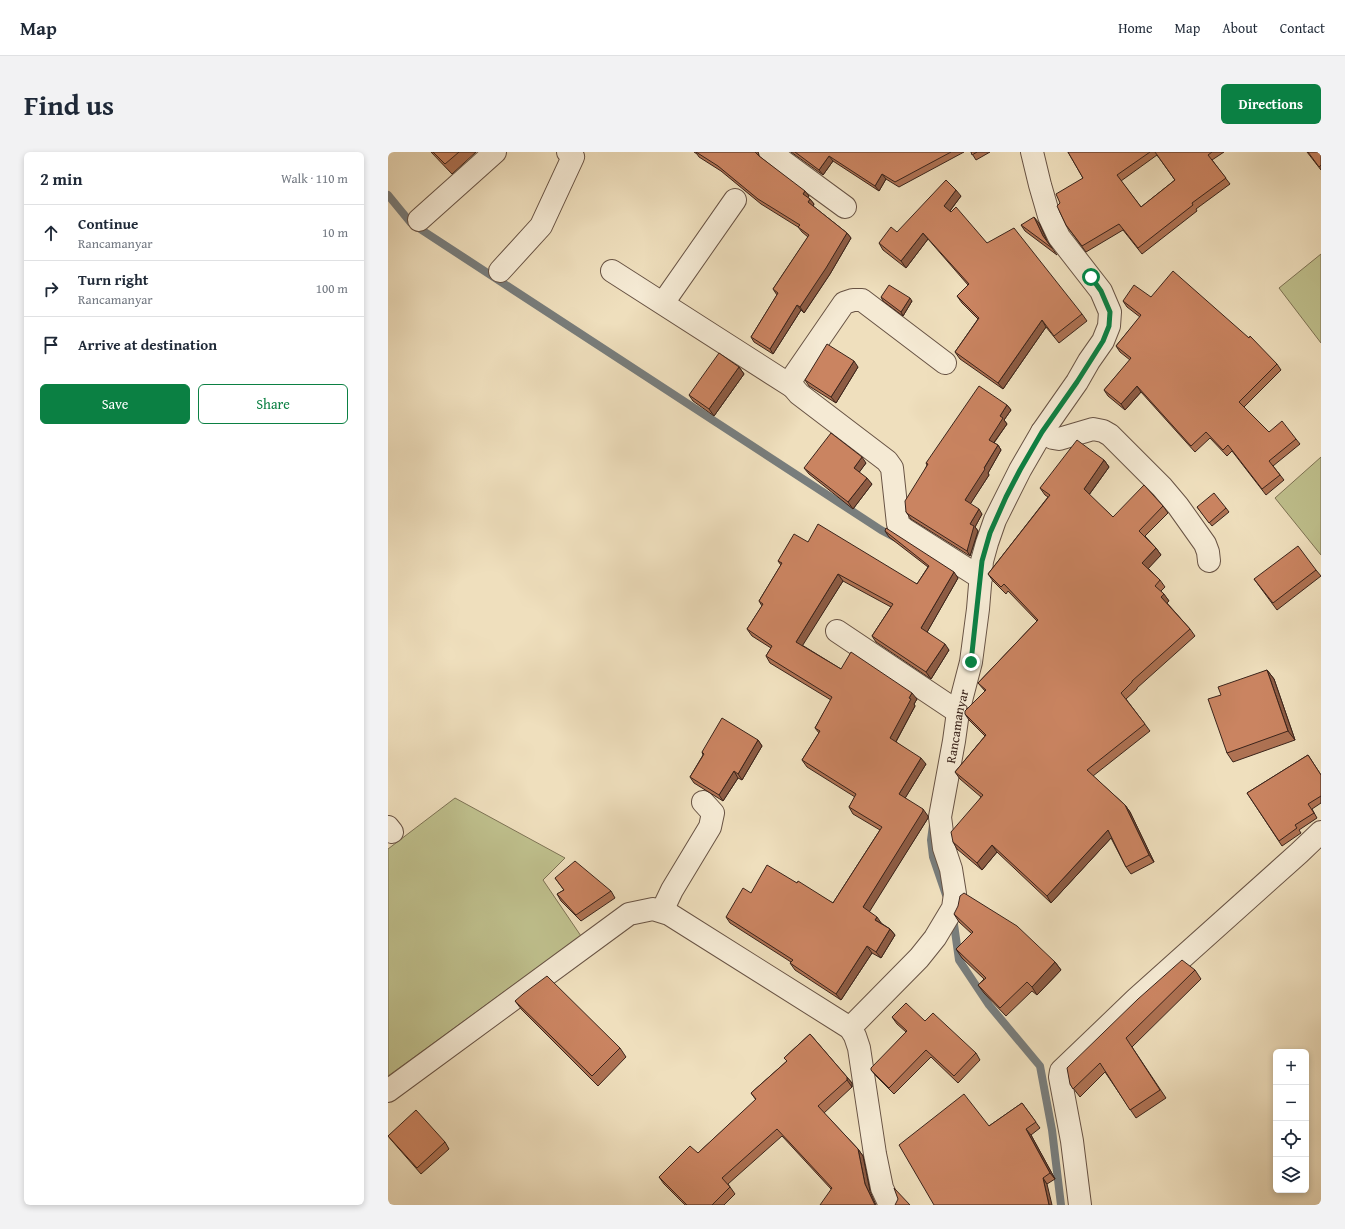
<!DOCTYPE html>
<meta charset="utf-8">
<style>
:root{--surface:#fff;--page:#f2f2f3;--text:#1f2937;--muted:#747a83;--line:#e0e1e3;--accent:#0b8043}
body{margin:0;font-family:"Gentium Book Plus",serif;background:var(--page);color:var(--text)}
.controls{position:absolute;right:12px;bottom:12px;display:grid;overflow:hidden;border-radius:6px;box-shadow:0 2px 6px #0003}
.controls button{width:36px;height:36px;display:grid;place-items:center;padding:0;border:0;border-bottom:1px solid var(--line);background:var(--surface);color:var(--text);font:20px sans-serif}
.stop{position:absolute;width:12px;height:12px;margin:-9px;border:3px solid #0b8043;border-radius:50%;background:#fff}
.stop.end{background:#0b8043;border-color:#fff;box-shadow:0 1px 4px #0008}
.list{margin:0;padding:0;list-style:none}
h2{display:flex;justify-content:space-between;align-items:center;height:52px;margin:0;padding:0 16px;font-size:17px}
h2 small{font-size:13px;font-weight:400;color:var(--muted)}
.list li{display:grid;grid-template-columns:26px 1fr auto;gap:12px;align-items:center;box-sizing:border-box;height:56px;padding:0 16px;border-top:1px solid var(--line)}
.list b{display:block;font-size:15px;white-space:nowrap}
.list p{margin:0;font-size:13px;white-space:nowrap;color:var(--muted)}
.list em{font-size:13px;font-style:normal;color:var(--muted)}
.actions{display:flex;gap:8px;padding:12px 16px}
.actions a{flex:1;padding:9px 0;border:1px solid var(--accent);border-radius:6px;text-align:center;font-size:14px;color:var(--accent)}
.actions .main{background:var(--accent);color:#fff}
.icon{flex:none;width:22px;height:22px;fill:none;stroke:currentColor;stroke-width:2;stroke-linecap:round;stroke-linejoin:round}
.map{position:relative;flex:none;width:933px;height:1053px;overflow:hidden;border-radius:6px}
header{display:flex;align-items:center;gap:24px;box-sizing:border-box;height:56px;padding:0 20px;background:var(--surface);border-bottom:1px solid var(--line)}
header strong{font-size:19px}
nav{display:flex;gap:22px;margin-inline-start:auto;font-size:14px}
.intro{display:flex;align-items:center;justify-content:space-between;box-sizing:border-box;height:96px;padding:0 24px}
h1{margin:0;font-size:28px}
.button{padding:10px 18px;border-radius:6px;background:var(--accent);color:#fff;font-size:14px;font-weight:700}
main{display:flex;gap:24px;padding:0 24px}
aside{flex:1;background:var(--surface);border-radius:6px;box-shadow:0 2px 6px #0003}
.map>svg:first-child{display:block}
.green{fill:#bfc08d;stroke:#7d7254}
.lines{fill:none;stroke-linecap:round;stroke-linejoin:round}
.stream{stroke:#787d7c;stroke-width:8}
.minor-casing{stroke:#685344;stroke-width:24}
.minor{stroke:#f5ead4;stroke-width:22}
.wall{fill:#ae7253;stroke:#3b241b;fill-rule:evenodd}
.shaded-wall{fill:#8d5c44;stroke:#3b241b}
.building{fill:#ca8461;stroke:#3b241b}
.route{stroke:#0b8043;stroke-width:5}
.labels{text-anchor:middle;stroke-width:3;stroke-linejoin:round;paint-order:stroke}
.street-label{font-size:13px;fill:#3b241b;stroke:#f5ead4}
</style>
<header>
<strong>Map</strong>
<nav><a>Home</a><a>Map</a><a>About</a><a>Contact</a></nav>
</header>
<div class="intro"><h1>Find us</h1><a class="button">Directions</a></div>
<main>
<aside>
<h2>2 min<small>Walk · 110 m</small></h2>
<ul class="list">
<li><svg class="icon" aria-label="ahead" viewBox="0 0 24 24"><path d="M12 20V5M6 11l6-6 6 6"/></svg><div><b>Continue</b><p>Rancamanyar</p></div><em>10 m</em></li>
<li><svg class="icon" aria-label="right" viewBox="0 0 24 24"><path d="M7 20v-9h11M14 6l5 5-5 5"/></svg><div><b>Turn right</b><p>Rancamanyar</p></div><em>100 m</em></li>
<li><svg class="icon" aria-label="arrive" viewBox="0 0 24 24"><path d="M6 21V4h12l-3 4 3 4H6"/></svg><div><b>Arrive at destination</b></div></li>
</ul>
<div class="actions"><a class="main">Save</a><a>Share</a></div>
</aside>
<div class="map">
<svg width="933" height="1053" viewBox="0 0 933 1053">
<rect width="100%" height="100%" fill="#efdfbd"/>
<filter id="stains"><feTurbulence type="fractalNoise" baseFrequency=".005" numOctaves="4"/><feColorMatrix values="0 0 0 0 .2 0 0 0 0 .09 0 0 0 0 .02 0 0 0 .5 -.17"/></filter>
<radialGradient id="worn" r=".72"><stop offset=".6" stop-color="#630" stop-opacity="0"/><stop offset="1" stop-color="#630" stop-opacity=".3"/></radialGradient>
<path class="green" d="M933,102V191L891,136Z
M933,305V403L887,346Z
M67,646L177,706L155,728L193,784L0,924V697Z"/>
<g class="lines">
<path class="stream" d="M0,43L23,71L493,378L508,386
M545,673L543,688L545,705L558,743
M565,765L571,808L601,853L652,914L664,978L673,1053"/>
<defs>
<g id="minor">
<path d="M382,0L457,55"/>
<path d="M31,68L107,0"/>
<path d="M112,119L153,74L185,5L180,0"/>
<path d="M224,119L405,235"/>
<path d="M275,151L347,48"/>
<path d="M557,211L474,148H465L456,151L403,228L405,235L411,242L499,309L504,316L510,372L516,377L593,426"/>
<path d="M654,280L665,286L671,287L705,277L715,279L722,283L774,335L790,354L817,392L820,400L821,409"/>
<path d="M449,479L570,560"/>
<path d="M0,675L4,680"/>
<path d="M274,759L284,738L322,675L325,661L315,650"/>
<path id="s1" d="M462,876L531,806L547,786L565,756L567,742L563,717L556,696L552,665L566,589L570,560L583,510L590,457L594,409L599,391L607,368L632,318L654,280L689,230L701,209L715,189L721,174L722,160L713,139L671,85L661,64L652,33L644,0"/>
<path d="M0,939L241,762L265,757L281,762L462,876L467,884L471,896L487,1002L494,1036L502,1053"/>
<path d="M692,1053L684,989L672,925L673,919L748,847L911,701L933,680"/>
</g>
</defs>
<use href="#minor" class="minor-casing"/>
<use href="#minor" class="minor"/>
</g>
<path class="wall" d="M43,0H88L64,22Z
M306,0H370L371,4L421,44L420,45L426,52L425,54L459,81L463,86L442,122L416,161L413,158L385,202L366,190L363,185L389,143L385,137L420,85L414,80L410,75L373,52L333,19L311,5L309,2Z
M403,0H576L511,35L498,27L491,39L445,9L435,23Z
M583,0H602L588,8Z
M680,0H836L824,8L842,32L808,57L809,59L754,102L735,78L698,100L678,73L672,51L695,26ZM769,3L787,28L753,55L733,29Z
M919,0H933V18Z
M573,44L562,59L599,91L694,162L699,169L671,191L658,175L615,237L572,207L567,200L590,167L574,151L569,144L580,133L540,87L518,116L495,98L491,91L509,80Z
M651,71L659,89L669,103L637,79L633,73Z
M493,145L524,149L515,164L495,149Z
M763,145L889,212L893,218L856,255L881,280L908,287L912,292L885,314L896,328L878,343L844,299L839,304L822,286L807,300L753,240L737,258L720,244L716,238L742,208L732,200L728,194L752,165L739,155L735,149Z
M351,215L356,222L326,264L305,249L301,243Z
M470,215L448,251L421,234L417,228Z
M619,253L623,258L616,268L619,272L606,291L610,293L613,298L600,321L601,323L582,352L594,362L587,375L590,379L582,404L523,367L518,360L539,313L538,311Z
M716,308L721,315L701,343L725,365L775,354L780,361L757,384L768,396L773,403L760,416L772,428L777,435L773,439L781,449L779,451L802,477L807,484L749,536V537L738,547L762,579L705,624L737,653L742,660L766,710L743,722L738,715L723,686L663,751L609,700L594,718L569,697L565,690L593,645L572,627L567,620L597,584L581,568L577,562L597,539L590,531L649,469L620,439L618,442L605,429L600,422L660,345L657,343L652,336Z
M478,311L471,320L484,332L465,357L421,322L416,316Z
M809,355L838,356L841,360L824,374Z
M497,379L570,426L539,480L561,498L543,527L488,490L484,484L503,455L455,429L414,493L453,517L529,547L526,552L527,554L508,590L538,612L517,646L540,664V666L481,759L493,771L502,777L507,783L493,806L484,801L453,848L407,818L402,811L403,810L342,771L338,765L363,741L409,731L445,751L492,678L465,662L461,655L467,645L419,615L414,608L431,581L427,576L443,548L382,511L378,504L383,496L364,484L359,477L374,454L371,449L393,413L390,409L420,390L529,432L540,415L501,385Z
M928,418L933,424L889,458L866,427Z
M879,518L886,527L907,588L845,610L839,601L833,543Z
M370,588L374,594L354,628L350,626L335,649L306,631L302,625L315,603L314,600Z
M920,603L933,623V651L924,657L929,666L911,678L913,681L894,694L859,641Z
M167,726L223,739L227,746L193,769L173,749L169,742L176,738Z
M566,762L667,810L673,818L649,843L644,839L618,864L596,841L590,833L596,827L574,806L568,797L584,782L571,770Z
M807,818L813,827L744,895L778,946L748,966L717,920L692,945L682,932Z
M127,849L232,896L238,905L210,934L134,858Z
M504,865L537,869L588,901L592,908L570,931L543,905L506,942L488,924L483,918L518,880L509,872Z
M422,882L464,931V935L436,961L470,997L475,1004L482,1039L443,1037L394,984L340,1032L347,1042L336,1053H297L276,1032L271,1025L310,1001L368,948L363,941L399,909L396,906Z
M634,951L652,976L643,983L667,1027L659,1032L601,974Z
M0,984L57,990L61,997L33,1022L5,990Z"/>
<path class="shaded-wall" d="M441,4L445,9L435,23L431,18Z
M494,22L498,27L491,39L487,34Z
M568,38L573,44L561,60L556,54Z
M417,39L421,44L419,48L415,42Z
M422,47L426,52L424,55L420,50Z
M646,65L651,71L660,91L655,84Z
M459,81L463,86L442,122L416,161L412,155Z
M535,81L540,87L518,116L513,109Z
M522,146L524,149L515,164L513,160Z
M409,153L413,158L385,202L382,197Z
M654,168L658,175L615,237L610,231Z
M466,209L470,215L448,251L443,245Z
M351,215L356,222L326,264L321,257Z
M749,234L753,240L737,258L733,252Z
M619,253L623,258L616,268L619,272L604,293L601,288L612,264Z
M610,293L613,298L600,321L601,323L581,354L577,348Z
M474,305L478,311L470,322L466,316Z
M716,308L721,315L700,344L696,337Z
M479,326L484,332L465,357L460,350Z
M591,357L594,362L587,375L590,379L582,404L579,399L582,372Z
M768,396L773,403L759,418L754,411Z
M566,420L570,426L538,482L533,476Z
M450,422L455,429L413,496L408,490Z
M776,442L781,449L778,452L773,445Z
M557,492L561,498L543,527L538,520Z
M879,518L886,527L907,588L900,579Z
M524,541L529,547L526,552L527,554L506,593L502,586L521,546Z
M370,588L374,594L354,628L350,622Z
M533,606L538,612L516,648L511,642Z
M346,619L350,626L335,649L331,643Z
M737,653L742,660L766,710L761,703Z
M535,657L540,664V666L480,762L475,755Z
M720,678L724,685L663,751L659,744Z
M604,693L609,700L594,718L589,711Z
M489,765L494,772L487,768Z
M502,777L507,783L493,806L488,800Z
M479,794L484,801L453,848L448,842Z
M667,810L673,818L649,843L644,835Z
M459,925L464,931V935L459,928Z
M638,977L643,983L667,1027L662,1021Z
M470,997L475,1004L482,1039L488,1053H487L486,1051L477,1032Z
M655,1026L659,1032L664,1053H661Z"/>
<path class="building" d="M45,0H71L57,12Z
M308,0H367L371,4L417,39L415,42L422,47L420,50L459,81L438,116L412,155L409,153L382,197L363,185L390,141L385,137L421,83L410,75L412,73L370,47L330,14Z
M407,0H563L507,30L494,22L487,34L441,4L431,18Z
M583,0H589L584,3Z
M680,0H762L729,23L753,55L787,28L767,0H824L820,3L838,26L804,51L805,53L750,96L731,72L694,94L678,73L669,54L672,51L668,42L695,26Z
M920,0H933V13L931,15Z
M558,28L568,38L556,54L563,60L568,55L599,91L626,76L694,162L666,184L654,168L610,231L567,200L591,166L569,144L581,132L535,81L513,109L491,91L503,75L509,80Z
M646,65L655,84L664,96L633,73Z
M785,119L861,186L862,184L889,212L851,250L881,280L894,269L908,287L881,309L892,323L874,337L840,293L835,298L818,280L803,294L749,234L733,252L716,238L743,206L728,194L753,163L735,149L746,133L763,145Z
M501,133L522,146L513,160L493,145Z
M439,192L466,209L443,245L417,228Z
M331,201L351,215L321,257L301,243Z
M591,234L619,253L612,264L615,266L601,288L610,293L596,316L597,317L577,348L591,357L582,372L586,374L579,399L520,362L518,360L517,349L540,312L538,311Z
M443,281L474,305L466,316L479,326L460,350L416,316Z
M689,288L716,308L696,337L725,365L756,333L775,354L751,379L768,396L754,411L772,428L767,434L776,442L773,445L802,477L744,529V530L733,541L757,572L699,618L737,653L761,703L738,715L720,678L659,744L604,693L589,711L565,690L563,680L595,643L567,620L598,583L577,562V559L598,538L590,531L650,468L616,432L613,435L600,422L662,343L652,336Z
M826,341L838,356L821,371L809,355Z
M430,372L529,432L541,414L497,379L498,376L566,420L533,476L557,492L538,520L484,484L505,452L450,422L408,490L453,517L463,500L524,541L521,546L523,547L502,586L533,606L511,642L535,657V659L475,755L489,765L487,768L502,777L488,800L479,794L448,842L402,811L405,808L338,765L355,736L363,741L379,713L409,731L410,729L445,751L494,675L461,655L468,642L414,608L432,579L427,576L444,545L378,504L384,494L359,477L375,452L371,449L394,411L390,409L406,382L420,390Z
M910,394L928,418L885,451L866,427Z
M879,518L900,579L839,601L820,547L833,543L830,535Z
M334,566L370,588L350,622L346,619L331,643L302,625L316,602L314,600Z
M920,603L933,623V644L920,652L926,661L907,673L909,676L891,689L859,641Z
M187,709L223,739L188,763L169,742L176,738L167,726Z
M576,741L629,774L667,810L644,835L639,830L612,856L590,833L598,826L568,797L585,780L566,762L570,754L572,744Z
M794,808L807,818L738,886L772,938L742,958L712,911L685,937L682,932L679,916L750,847Z
M159,824L232,896L204,924L127,849L135,842Z
M518,851L537,869L545,861L588,901L566,924L538,898L501,936L483,918V916L519,879L504,865Z
M422,882L459,925V928L430,954L470,997L477,1032L486,1051L487,1053H432L444,1036L389,977L334,1026L342,1035L324,1053H299L271,1025L302,994L310,1001L368,947L363,941L399,909L396,906Z
M576,942L601,974L634,951L648,970L638,977L662,1021L655,1026L661,1053H546L511,993Z
M28,958L57,990L29,1016L0,984Z
M506,1036L522,1053H507L510,1047Z"/>
<g class="lines">
<path class="route" d="M583,510L594,409L602,381L618,345L632,318L654,280L689,230L715,189L721,174L722,160L713,139L703,125"/>
</g>
<g class="labels">
<g class="street-label">
<text dy="5" stroke="none"><textPath href="#s1" startOffset="344">Rancamanyar</textPath></text>
</g>
</g>
<rect width="100%" height="100%" filter="url(#stains)"/>
<rect width="100%" height="100%" fill="url(#worn)"/>
</svg>
<div class="controls">
<button>+</button>
<button>−</button>
<button><svg class="icon" aria-label="locate" viewBox="0 0 24 24"><circle cx="12" cy="12" r="6"/><path d="M12 2v4M12 18v4M2 12h4M18 12h4"/></svg></button>
<button><svg class="icon" aria-label="layers" viewBox="0 0 24 24"><path d="M12 4l9 5-9 5-9-5zM3 14l9 5 9-5"/></svg></button>
</div>
<div class="stop" style="left:703px;top:125px"></div>
<div class="stop end" style="left:583px;top:510px"></div>
</div>
</main>
